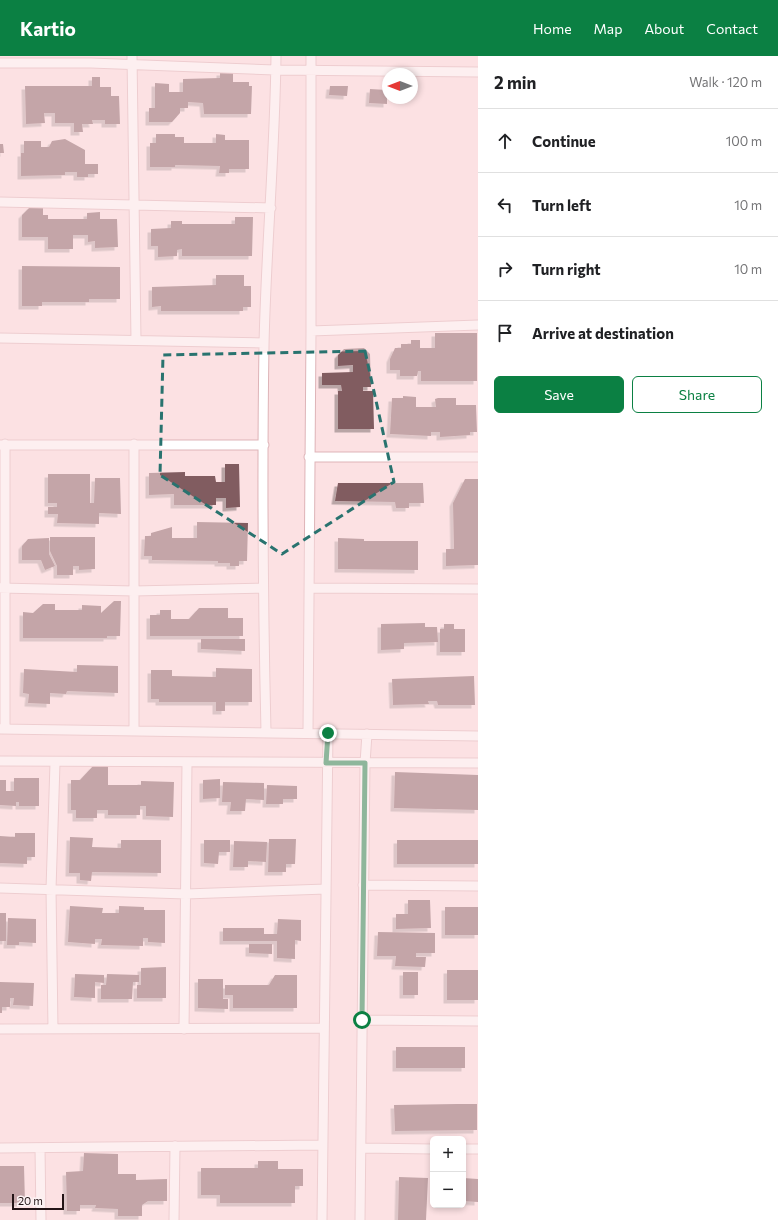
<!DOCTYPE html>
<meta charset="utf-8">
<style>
:root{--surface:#fff;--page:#f2f2f2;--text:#202124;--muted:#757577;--line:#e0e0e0;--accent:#0b8043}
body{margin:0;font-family:Commissioner,sans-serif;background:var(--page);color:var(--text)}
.controls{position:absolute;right:12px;bottom:12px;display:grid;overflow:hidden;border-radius:6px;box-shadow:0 2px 6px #0003}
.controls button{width:36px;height:36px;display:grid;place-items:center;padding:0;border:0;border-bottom:1px solid var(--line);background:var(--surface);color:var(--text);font:20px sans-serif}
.compass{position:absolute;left:382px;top:12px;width:36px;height:36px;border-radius:50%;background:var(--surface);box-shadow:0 2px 6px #0003;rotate:270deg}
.scale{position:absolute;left:12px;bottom:10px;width:52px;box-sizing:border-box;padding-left:4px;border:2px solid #231416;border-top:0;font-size:11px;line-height:14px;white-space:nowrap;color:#231416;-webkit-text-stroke:3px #fdf3f4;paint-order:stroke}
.stop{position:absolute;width:12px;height:12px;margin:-9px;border:3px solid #0b8043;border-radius:50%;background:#fff}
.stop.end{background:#0b8043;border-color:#fff;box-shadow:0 1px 4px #0008}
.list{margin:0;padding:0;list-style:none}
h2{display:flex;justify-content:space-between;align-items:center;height:52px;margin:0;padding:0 16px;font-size:17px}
h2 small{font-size:13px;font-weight:400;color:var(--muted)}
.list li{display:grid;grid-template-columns:26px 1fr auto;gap:12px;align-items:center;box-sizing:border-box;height:64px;padding:0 16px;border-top:1px solid var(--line)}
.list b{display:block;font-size:15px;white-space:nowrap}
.list em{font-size:13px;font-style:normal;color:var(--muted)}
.actions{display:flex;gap:8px;padding:12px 16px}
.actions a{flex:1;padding:9px 0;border:1px solid var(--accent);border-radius:6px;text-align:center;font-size:14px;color:var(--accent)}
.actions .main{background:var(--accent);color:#fff}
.icon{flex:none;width:22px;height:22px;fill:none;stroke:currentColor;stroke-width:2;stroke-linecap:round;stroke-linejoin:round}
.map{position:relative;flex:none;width:478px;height:1164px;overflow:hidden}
header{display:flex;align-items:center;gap:24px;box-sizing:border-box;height:56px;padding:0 20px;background:var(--accent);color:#fff}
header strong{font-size:19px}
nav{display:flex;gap:22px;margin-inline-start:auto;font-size:14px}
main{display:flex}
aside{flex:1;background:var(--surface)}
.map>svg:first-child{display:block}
.building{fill:#815c60;filter:url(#shadow)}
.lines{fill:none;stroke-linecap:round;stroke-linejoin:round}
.lane-casing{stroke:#deb4b8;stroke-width:11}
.lane{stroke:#fff;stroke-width:9}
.route{stroke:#0b8043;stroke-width:5}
.marked{fill:none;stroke:#29736f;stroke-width:3;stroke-dasharray:8 5;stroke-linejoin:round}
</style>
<header>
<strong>Kartio</strong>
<nav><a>Home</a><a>Map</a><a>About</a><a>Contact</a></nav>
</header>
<main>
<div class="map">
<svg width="478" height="1164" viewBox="0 0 478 1164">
<defs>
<filter id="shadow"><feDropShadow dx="-3.5" dy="3.5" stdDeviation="0" flood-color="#0004"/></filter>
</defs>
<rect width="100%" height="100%" fill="#fce1e3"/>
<path class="building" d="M220,16H233V26H249V30H252L251,58H204L203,47L188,46V52H180V57L172,66H149V52H155V27L169,28V36H183V23L220,22Z
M92,21H100V31H111V40H119L120,68H105V64H92L93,68H82L83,76H74V67H55V57H44L45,67L26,68L25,30H92Z
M330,30H348L347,40L329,39Z
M370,33L387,34V48L369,47Z
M156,78H175V81H184V87H216V78L225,79V84H249V113H229V117H219L220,110L175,109V111H150V87H156Z
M65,83L85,94V108H98V118H88V121H77V116H65V119L21,120V97H24V85H41V91H49L52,85Z
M0,88H3L4,97H0Z
M31,150H43V159H48V163H87V157L100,156V163H117L118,191L95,192V185L88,186V179H73V193H48V181H22V159Z
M235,161H253L252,200H182V193L177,194V200L158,201V190H151V173L171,172V165H182V168H235Z
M22,210L120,211V243H89V246H42V250H22Z
M216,219H244V230H251V251H243V255H161V250L152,251V231L216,229Z
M435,277H477V325H421V315H418L417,320H400V314H390V303L395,292H401V288H411V284H420V292H435Z
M364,292L370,298L371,331H363V335H373L374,373H338V335H342L341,329H322V317L353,316V309L338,310V299L344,293Z
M403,340L416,341V351H436L435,343L438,342H456V349H476L477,376H470V379L440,381V376H431V380L390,378L392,342H403Z
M225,408H239L240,451L226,452V442H216V449H174V438L149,439V417L185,416V420H215L216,426H225Z
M48,418H90V447H94L95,422H120L121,458L99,457V468L57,467L58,458H48V451H57V447H48Z
M465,423H478V509L446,510V493H454L453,447Z
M338,427H423L424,447H409V452H396L395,446L335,445Z
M197,466L248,467L247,505H239V510H230V507H218V505L152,504V500H144L145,480H151V477L172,471V482H197Z
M50,481H95V513L79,514V510H73V519H57V510L50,495Z
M49,482V498L55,510L45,514L41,504H22V490L28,483Z
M338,482L364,483V485H418V514L338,513Z
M114,545H121L120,580H107V582H23V556L33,557L43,548H55V554H82V549L101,550V557Z
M199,552H228V562H243V580H150V559H160V554H171V563H189Z
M425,567V571H437L438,586L404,587V593L381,594V568Z
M444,568H454V573H465V596H440V573H444Z
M201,583H245V595L201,593Z
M77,609L118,610V637L67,635L66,638L50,637V648L28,647L29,638L23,637L24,613L77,616Z
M216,612L252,613V646H225V655H216V646H159V643H151V614H172V620L216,621Z
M474,620L475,649H438L437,645H428L429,648L393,649L392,623Z
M93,710H108V729H141V725L174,726L173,761L146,760V750H140V759H108V754H97V762H76V754H71V724H80Z
M395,716L478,719V754L394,752Z
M14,722H39V750H19V746H16V750L0,749V724H6V735H14Z
M220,723V742L203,743V724Z
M223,726L264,727V744L246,743L245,755H230L231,746H222Z
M267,729L297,730V743H283V748H266Z
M15,777H35V801H27V808L0,807V780L15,781Z
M70,781L93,782L92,791L121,792V784H161V817L92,816L91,825L80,824V817H69Z
M269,783H296L295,808H286V816H268Z
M204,784H230V796H219L218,808L204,807Z
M397,784H478V808H397Z
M234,785L267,786L266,806L248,805V811H233Z
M408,844H430L431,872L396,873V858H408Z
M70,850L103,852L102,857H119V850L144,851V854H165V887L148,886V882H143V890L101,889L102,883H95V888L68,886Z
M445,851H478V879H445Z
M0,857H6V885H0Z
M8,862L36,863V887L19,886V889H7Z
M278,863L301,864V885L295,884V903L277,902V885H223V872H264V878H277Z
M378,876L435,877V897H416V901H426L425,911L395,910L396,900H377Z
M249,888H272V898L249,897Z
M166,911V942H137V929H141V912Z
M447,914H478V944H447Z
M403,916H418V939H403Z
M75,918L104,919V927L95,926V942L74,941Z
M107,918L139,919V926H133L132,943H101V929H106Z
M275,919H297V952H233V939H225V929H269Z
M198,923H223V943H228V953L198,952Z
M0,926L34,927L33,950L13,949L14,942H10V951H2V957H0Z
M396,991H465V1012H396Z
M457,1048H477V1074L395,1075L394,1049Z
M84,1097L118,1098V1118H136V1124L167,1123V1145H148L142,1149V1160H118V1153L95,1152L96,1149H80V1155H67L66,1116L83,1115Z
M258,1105H278V1113H303V1130H295V1147H220V1139H201V1112H258Z
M0,1110H24L25,1147H0Z
M399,1121L428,1122L426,1164H398Z
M463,1122L478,1123V1146L463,1145Z"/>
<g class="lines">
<defs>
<path id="lane" d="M132,0L136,284
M0,7H91L275,14L478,16
M0,146L271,152
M311,275L478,269
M0,282L264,287
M5,388V673
M0,389H264
M309,401H478
M0,532L134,535L263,532
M309,532L478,533
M0,673L478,680
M134,674V388
M266,676C263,547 262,418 264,289C266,193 275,96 276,0
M308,677L311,275V0
M0,705L478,707
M363,829L478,830
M0,832L186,838L326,833
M362,964L478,965
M0,973L324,972
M53,973L51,833L55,707
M184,973L187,707
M0,1092L322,1089
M40,1092L41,1164
M361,1092L433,1093
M463,1093H478
M174,1164L175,1090
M322,1164L328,677
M360,1164L365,707L367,678"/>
</defs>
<use href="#lane" class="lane-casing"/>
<use href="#lane" class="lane"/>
</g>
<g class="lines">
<path class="route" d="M328,677L326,707H365L362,964"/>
</g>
<path d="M0 0H478V1164H0ZM365,295L394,426L282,498L160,419L163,299Z" fill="#fce1e3" fill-opacity=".55" fill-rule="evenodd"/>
<path class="marked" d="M365,295L394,426L282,498L160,419L163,299Z"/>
</svg>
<div class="controls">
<button>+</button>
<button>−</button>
</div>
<svg class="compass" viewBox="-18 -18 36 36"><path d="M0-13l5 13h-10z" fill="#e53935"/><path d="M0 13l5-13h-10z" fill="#757577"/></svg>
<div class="scale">20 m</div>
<div class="stop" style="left:362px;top:964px"></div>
<div class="stop end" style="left:328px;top:677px"></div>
</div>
<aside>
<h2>2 min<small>Walk · 120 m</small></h2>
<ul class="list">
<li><svg class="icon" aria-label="ahead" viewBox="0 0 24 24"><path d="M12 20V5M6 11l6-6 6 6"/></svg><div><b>Continue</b></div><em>100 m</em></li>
<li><svg class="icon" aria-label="left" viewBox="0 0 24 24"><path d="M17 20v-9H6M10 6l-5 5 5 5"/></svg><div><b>Turn left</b></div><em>10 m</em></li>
<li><svg class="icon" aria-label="right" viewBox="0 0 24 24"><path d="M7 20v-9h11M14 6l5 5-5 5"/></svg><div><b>Turn right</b></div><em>10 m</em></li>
<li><svg class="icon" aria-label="arrive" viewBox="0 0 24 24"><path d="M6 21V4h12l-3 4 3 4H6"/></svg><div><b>Arrive at destination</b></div></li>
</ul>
<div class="actions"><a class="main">Save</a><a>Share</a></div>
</aside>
</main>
